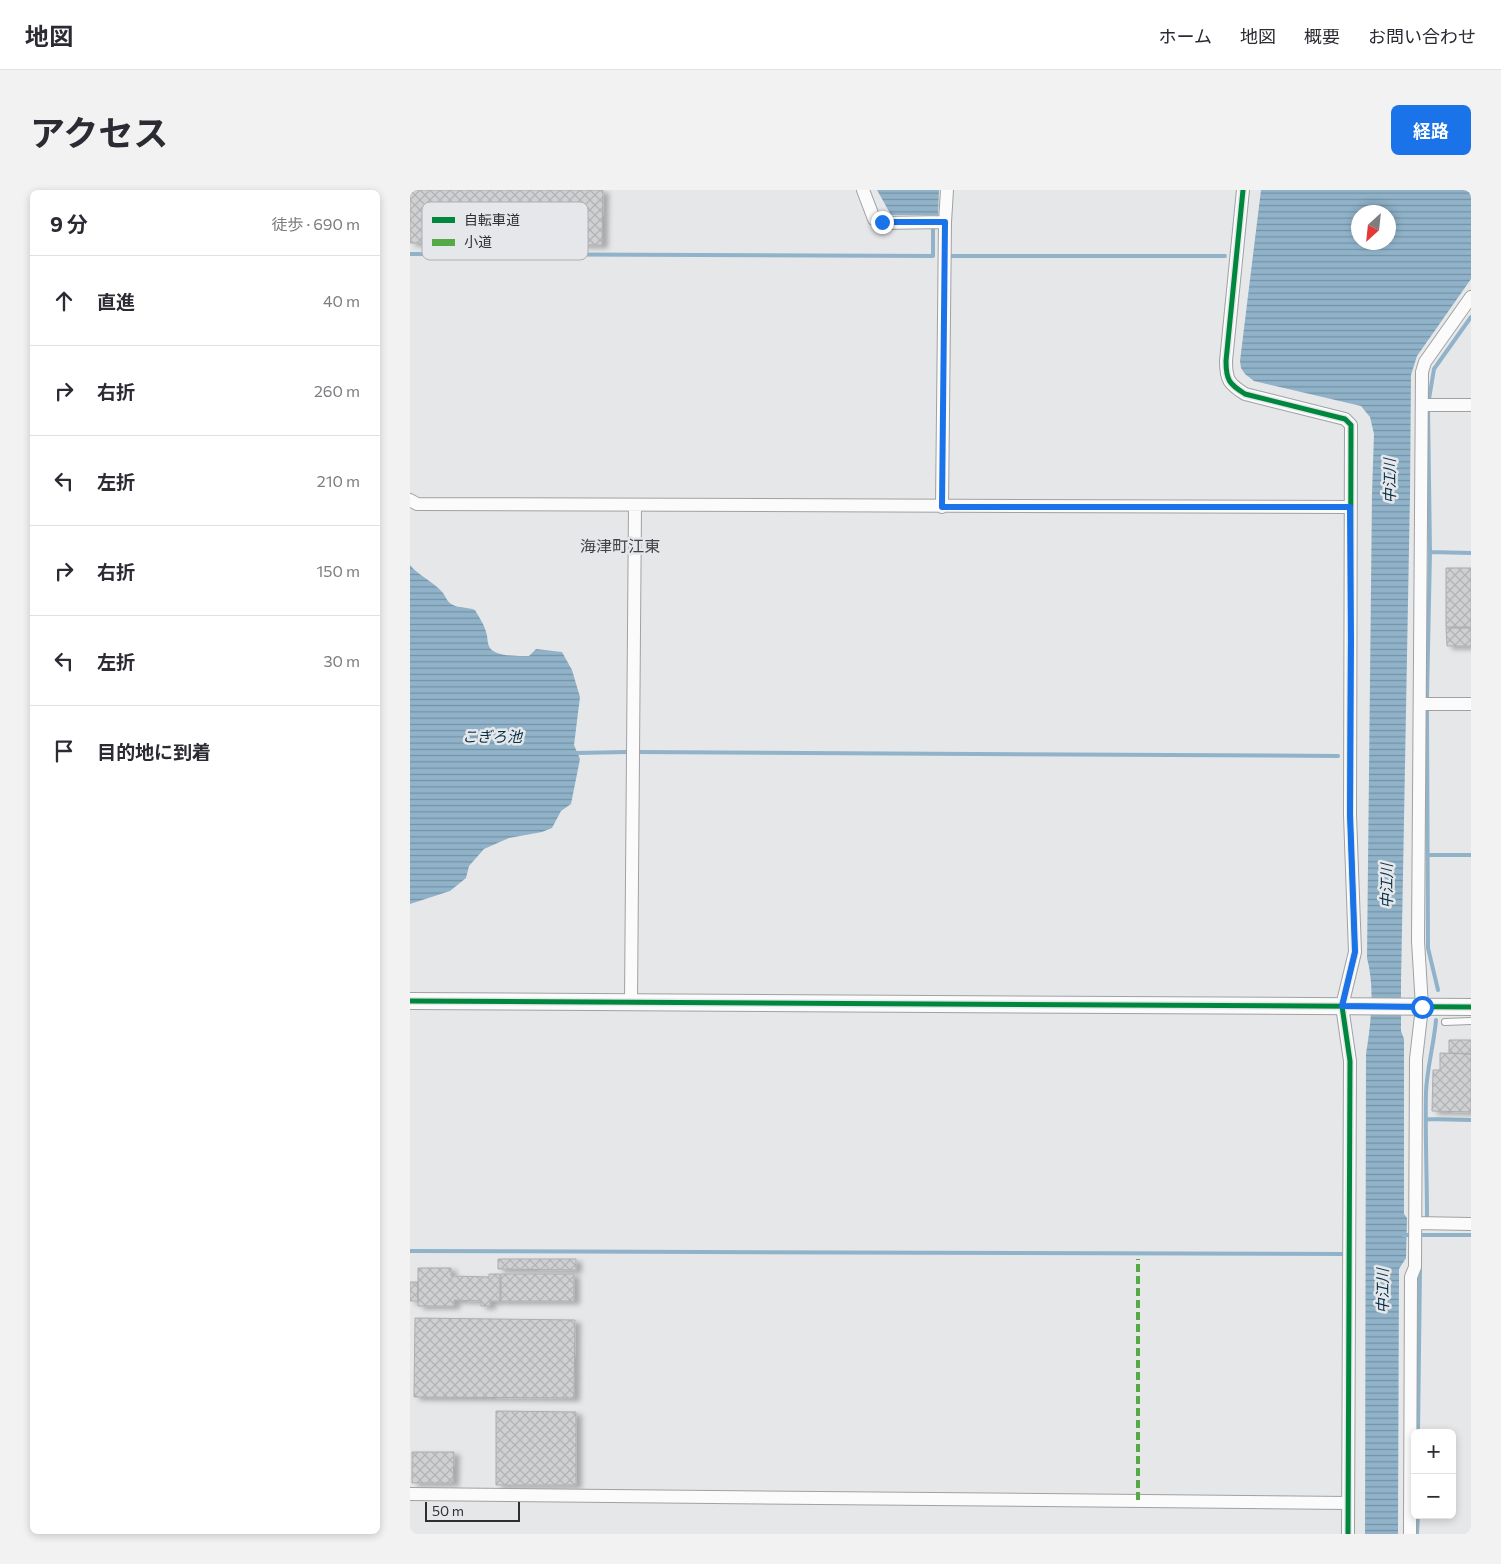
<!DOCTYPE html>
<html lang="ja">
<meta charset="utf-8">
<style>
:root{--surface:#fff;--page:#f2f2f3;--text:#2b2b33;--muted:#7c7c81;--line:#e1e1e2;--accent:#1a73e8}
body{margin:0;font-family:Commissioner,"Noto Sans JP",sans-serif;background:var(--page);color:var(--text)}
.controls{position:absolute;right:15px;bottom:15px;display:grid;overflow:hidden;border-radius:8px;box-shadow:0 2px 8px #0003}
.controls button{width:45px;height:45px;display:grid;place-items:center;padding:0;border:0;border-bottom:1px solid var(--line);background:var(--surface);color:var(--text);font:25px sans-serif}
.compass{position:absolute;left:941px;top:15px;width:45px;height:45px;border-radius:50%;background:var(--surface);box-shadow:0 2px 8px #0003;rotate:207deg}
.scale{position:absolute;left:15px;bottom:12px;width:95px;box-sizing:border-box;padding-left:5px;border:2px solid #2f2f31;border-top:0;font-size:14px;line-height:18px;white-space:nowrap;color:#2f2f31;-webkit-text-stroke:4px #e5e7ea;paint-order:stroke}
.stop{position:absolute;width:15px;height:15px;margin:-11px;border:4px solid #1a73e8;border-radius:50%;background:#fff}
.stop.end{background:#1a73e8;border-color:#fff;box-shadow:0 1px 5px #0008}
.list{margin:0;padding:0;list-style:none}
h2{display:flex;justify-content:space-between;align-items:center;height:65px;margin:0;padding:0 20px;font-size:21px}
h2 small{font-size:16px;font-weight:400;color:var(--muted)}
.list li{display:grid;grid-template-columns:32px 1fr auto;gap:15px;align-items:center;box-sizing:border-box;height:90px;padding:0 20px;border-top:1px solid var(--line)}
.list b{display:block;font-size:19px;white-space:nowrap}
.list em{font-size:16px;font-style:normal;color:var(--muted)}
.icon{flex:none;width:28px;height:28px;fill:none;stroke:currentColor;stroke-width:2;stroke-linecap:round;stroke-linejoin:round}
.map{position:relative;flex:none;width:1061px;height:1344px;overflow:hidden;border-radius:8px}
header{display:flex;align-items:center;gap:30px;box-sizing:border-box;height:70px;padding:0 25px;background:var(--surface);border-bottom:1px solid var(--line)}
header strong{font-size:24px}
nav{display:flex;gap:28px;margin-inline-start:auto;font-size:18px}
.intro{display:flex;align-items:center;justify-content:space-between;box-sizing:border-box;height:120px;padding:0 30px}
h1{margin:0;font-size:35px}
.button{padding:12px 22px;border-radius:8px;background:var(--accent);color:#fff;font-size:18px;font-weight:700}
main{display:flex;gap:30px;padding:0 30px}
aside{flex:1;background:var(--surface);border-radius:8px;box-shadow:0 2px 8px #0003}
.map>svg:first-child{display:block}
.water{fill:url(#water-rules);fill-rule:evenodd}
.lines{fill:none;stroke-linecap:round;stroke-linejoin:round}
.stream{stroke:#90b3ca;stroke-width:4}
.building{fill:url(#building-cross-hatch);stroke:#acadae;filter:url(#shadow)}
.service-casing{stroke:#a0a1a2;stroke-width:8}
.minor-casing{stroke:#a0a1a2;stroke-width:14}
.tertiary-casing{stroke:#a0a1a2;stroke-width:18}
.service{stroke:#fbfbfc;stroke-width:6}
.minor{stroke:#fbfbfc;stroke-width:12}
.tertiary{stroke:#fbfbfc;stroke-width:16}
.quiet{stroke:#54ab45;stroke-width:4;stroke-dasharray:8 4;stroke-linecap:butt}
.cycleway-casing{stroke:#e5e7ea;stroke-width:8}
.cycleway{stroke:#00873e;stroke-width:5}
.route{stroke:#1a73e8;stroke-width:6}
.labels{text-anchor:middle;stroke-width:5;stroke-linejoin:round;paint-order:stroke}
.water-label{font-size:15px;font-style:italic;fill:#053047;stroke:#e5e7ea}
.quarter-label{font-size:16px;fill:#434447;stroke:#e5e7ea}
.key{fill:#e5e7ea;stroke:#aeb0b2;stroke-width:1}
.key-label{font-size:14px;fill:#2f2f31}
</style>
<header>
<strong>地図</strong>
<nav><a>ホーム</a><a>地図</a><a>概要</a><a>お問い合わせ</a></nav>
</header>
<div class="intro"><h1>アクセス</h1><a class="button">経路</a></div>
<main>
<aside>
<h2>9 分<small>徒歩 · 690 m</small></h2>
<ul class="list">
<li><svg class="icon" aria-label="ahead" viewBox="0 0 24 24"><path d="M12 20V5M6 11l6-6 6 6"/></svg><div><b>直進</b></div><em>40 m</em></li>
<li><svg class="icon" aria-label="right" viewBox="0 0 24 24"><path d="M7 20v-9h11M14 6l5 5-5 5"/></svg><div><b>右折</b></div><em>260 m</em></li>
<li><svg class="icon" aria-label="left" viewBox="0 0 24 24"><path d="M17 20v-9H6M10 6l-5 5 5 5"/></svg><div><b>左折</b></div><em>210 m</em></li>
<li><svg class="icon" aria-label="right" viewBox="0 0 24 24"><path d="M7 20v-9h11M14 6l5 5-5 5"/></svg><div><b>右折</b></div><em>150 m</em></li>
<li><svg class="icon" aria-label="left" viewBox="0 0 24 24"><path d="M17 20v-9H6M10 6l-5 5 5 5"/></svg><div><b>左折</b></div><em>30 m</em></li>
<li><svg class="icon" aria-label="arrive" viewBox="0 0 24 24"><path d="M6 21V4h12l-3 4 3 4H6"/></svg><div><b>目的地に到着</b></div></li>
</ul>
</aside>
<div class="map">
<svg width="1061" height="1344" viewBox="0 0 1061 1344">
<defs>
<pattern id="water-rules" width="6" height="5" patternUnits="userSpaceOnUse" patternTransform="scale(1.25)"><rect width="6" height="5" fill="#90b3ca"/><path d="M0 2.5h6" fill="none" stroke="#7692a5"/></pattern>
<pattern id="building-cross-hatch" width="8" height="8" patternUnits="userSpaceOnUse" patternTransform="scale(1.25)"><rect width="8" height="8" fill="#cfd0d1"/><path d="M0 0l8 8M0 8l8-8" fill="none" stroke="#b2b3b4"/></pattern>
<filter id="shadow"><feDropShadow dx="5.5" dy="3" stdDeviation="2.5" flood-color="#0004"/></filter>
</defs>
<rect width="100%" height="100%" fill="#e6e7e9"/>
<path class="water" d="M467,0H529L528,25H481Z
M851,0H1061V89L1007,166L1001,185L1000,304L991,793V841L994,849V1024L997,1028L996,1068L989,1079L988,1344H955L956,864C961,833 965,798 957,768L962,303L964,244L960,227L951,216L844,191L835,184L831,178L830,171ZM948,22H978V52H948Z
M0,375C9,386 24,392 33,403C36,407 37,412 43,415C49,418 58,417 65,420C69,427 74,434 76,442C78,447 77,454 80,458C86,467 110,466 119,466L126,459L152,462L162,480L170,507L164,555L170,569L161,614L151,621L142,638L132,642L99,648L74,659L59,676L56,688L40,701L0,714Z"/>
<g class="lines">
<path class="stream" d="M0,64L523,66V34
M540,66H815
M1019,209L1024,179L1061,127
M1020,362L1061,363
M1017,507L1020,362L1018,219
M1017,520L1018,758L1028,800
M227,562L928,566
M166,563L217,562
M1019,665H1061
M1017,929L1061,930
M1017,1027C1017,985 1015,944 1016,902C1017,878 1024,854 1026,830
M993,1045H1061
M0,1061L936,1064
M1008,1243L1010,1078
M1007,1344L1008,1325"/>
</g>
<path class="building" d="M0,0H193L192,55L0,53Z
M1036,378H1061V437H1036Z
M1036,438H1061V456H1037Z
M1039,850H1061V864L1039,863Z
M1030,863L1061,864V922L1022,921L1023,880H1030Z
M88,1069H166V1080L88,1079Z
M8,1078H41V1086L79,1087V1084H90V1111H80V1116H71V1111L44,1110V1116H8Z
M91,1084H164V1111H91Z
M0,1092H8V1111H0Z
M5,1128L165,1130L164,1208L4,1207Z
M86,1221L166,1222V1295H86Z
M2,1262H44L43,1293H2Z"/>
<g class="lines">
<defs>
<path id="service" d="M1035,832L1061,831"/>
<path id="minor" d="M453,0L464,29L472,33L535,32
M833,0L816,171C816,190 819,194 835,204L935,229L941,235L940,625L945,762L932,816L940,871L938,1344
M1012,215H1061
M0,310L7,314L940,317
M532,317L535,32L537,0
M1010,514H1061
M221,812L225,316
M1005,1033L1061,1034
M0,1304L938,1313
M1000,1344L1001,1087L1005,1077L1006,869L1012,817L1008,751L1012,182L1015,172L1061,107"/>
<path id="tertiary" d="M0,811L1061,817"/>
</defs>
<use href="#service" class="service-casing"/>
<use href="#minor" class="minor-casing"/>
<use href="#tertiary" class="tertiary-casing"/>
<use href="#service" class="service"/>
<use href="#minor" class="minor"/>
<use href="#tertiary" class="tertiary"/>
<path class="quiet" d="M728,1310V1069"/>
<defs>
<path id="cycleway" d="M833,0L816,171C816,190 819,194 835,204L935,229L941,235L940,625L945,762L932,816L940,871L938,1344
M0,811L1061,817"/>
</defs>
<use href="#cycleway" class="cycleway-casing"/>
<use href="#cycleway" class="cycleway"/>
</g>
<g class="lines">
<path class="route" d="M472,32H535L532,317H940L941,450L940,624L945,762L932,816L1012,817"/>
</g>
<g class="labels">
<g class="water-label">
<text transform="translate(980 291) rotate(-90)" y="5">中江川</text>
<text x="82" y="552">こぎろ池</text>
<text transform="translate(977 696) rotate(-90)" y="5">中江川</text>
<text transform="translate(973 1101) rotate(-90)" y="5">中江川</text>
</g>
<g class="quarter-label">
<text x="210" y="362">海津町江東</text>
</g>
</g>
<rect x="12" y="12" width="166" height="58" rx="8" class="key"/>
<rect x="22" y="27" width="23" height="6" fill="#00873e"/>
<rect x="22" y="49" width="23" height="7" fill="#54ab45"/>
<g class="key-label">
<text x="54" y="35">自転車道</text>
<text x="54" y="57">小道</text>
</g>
</svg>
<div class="controls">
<button>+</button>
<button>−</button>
</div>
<svg class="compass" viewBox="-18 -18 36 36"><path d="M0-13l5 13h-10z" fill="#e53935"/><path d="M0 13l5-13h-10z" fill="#7c7c81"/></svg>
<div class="scale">50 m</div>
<div class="stop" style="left:1012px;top:817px"></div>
<div class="stop end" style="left:472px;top:32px"></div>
</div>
</main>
